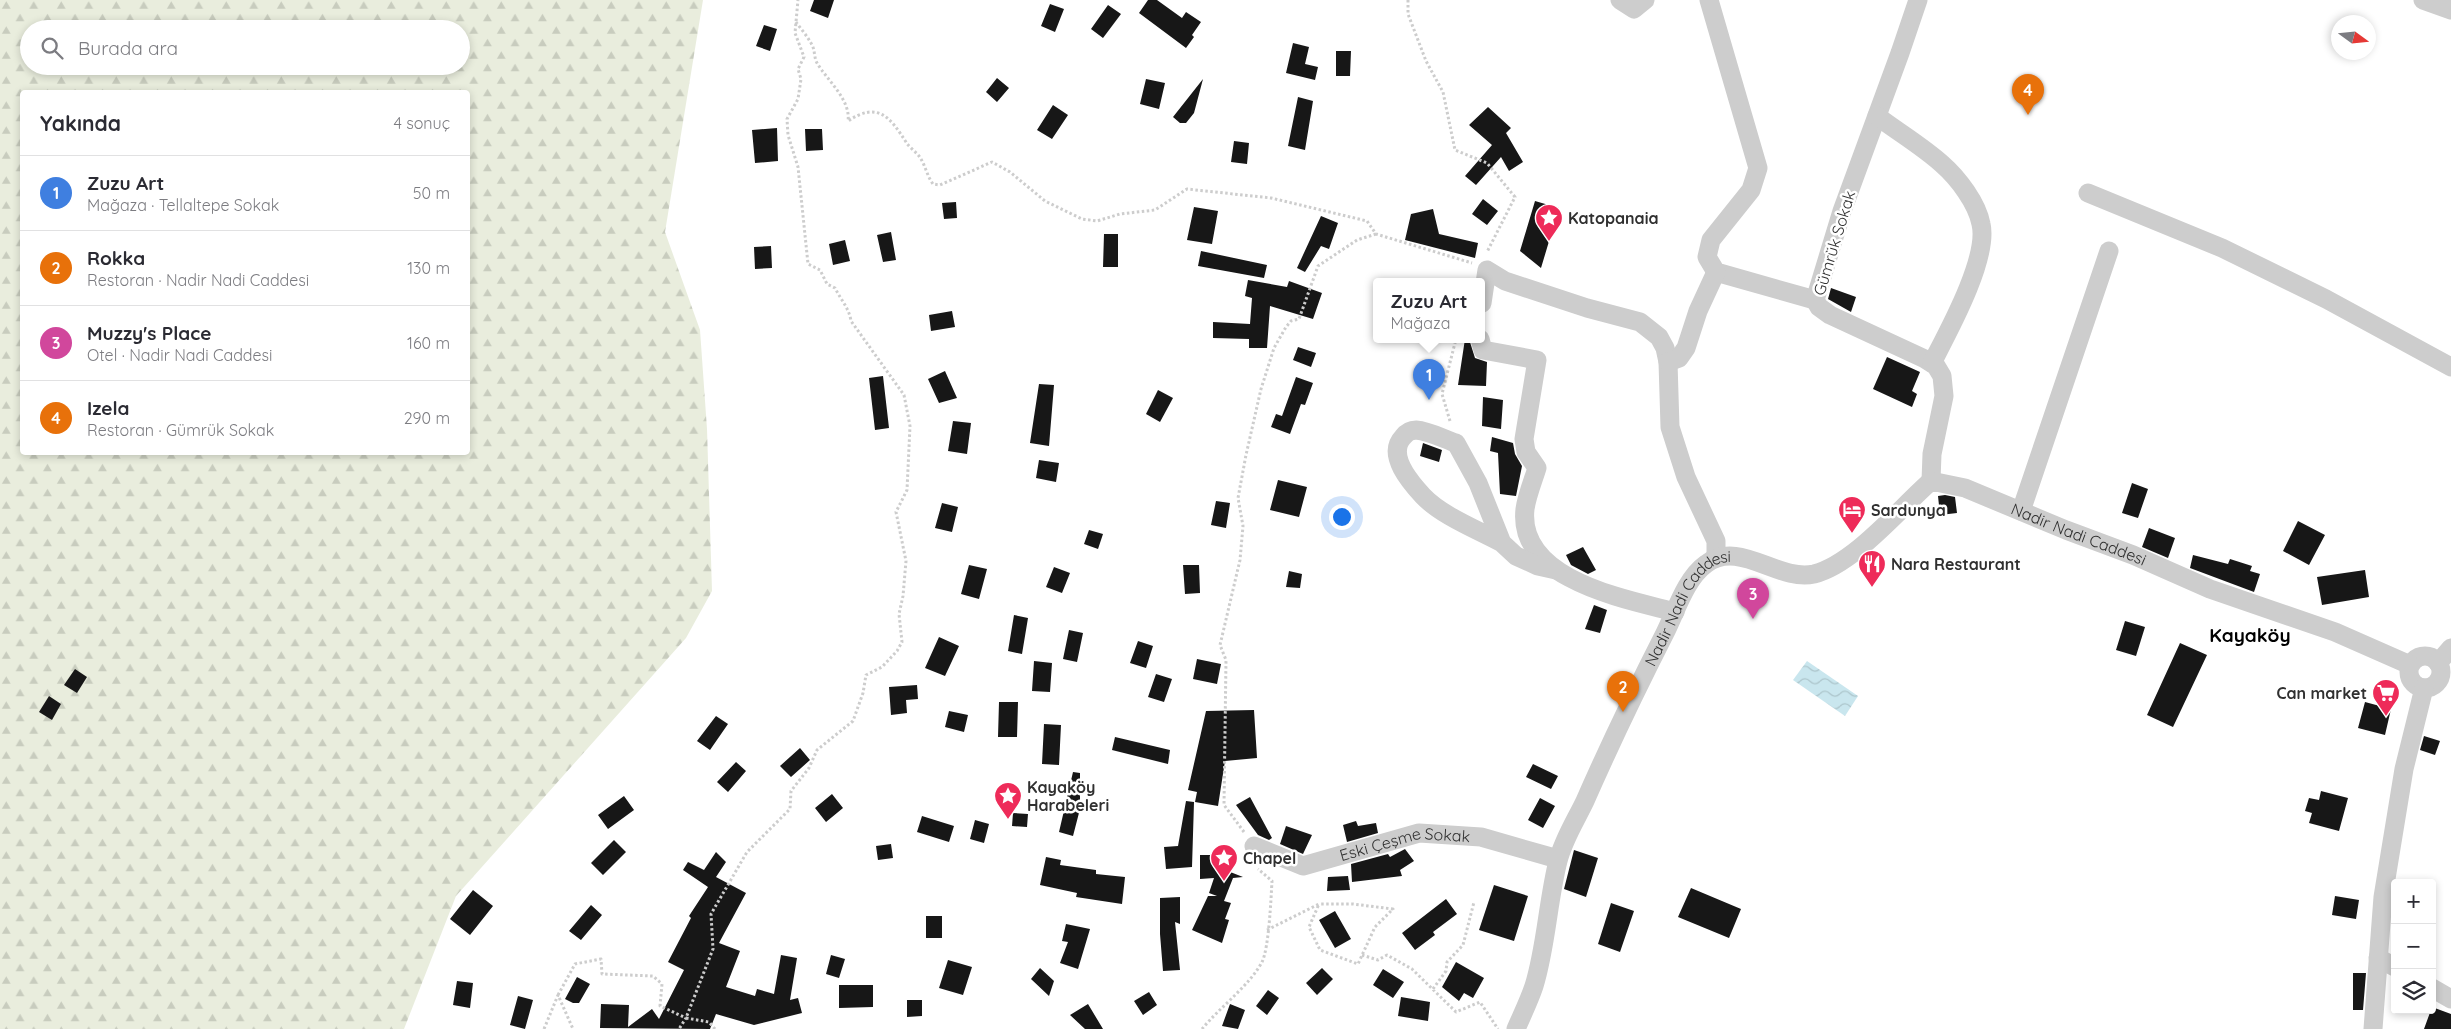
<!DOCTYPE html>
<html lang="tr">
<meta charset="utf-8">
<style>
:root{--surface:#fff;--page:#f2f2f3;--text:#2b2b33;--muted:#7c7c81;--line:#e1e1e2;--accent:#111827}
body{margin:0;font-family:Quicksand,sans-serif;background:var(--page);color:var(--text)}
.controls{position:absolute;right:15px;bottom:15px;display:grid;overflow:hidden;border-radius:5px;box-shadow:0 2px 8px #0003}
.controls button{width:45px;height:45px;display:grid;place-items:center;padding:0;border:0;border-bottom:1px solid var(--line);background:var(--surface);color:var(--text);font:25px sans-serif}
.compass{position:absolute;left:2331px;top:15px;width:45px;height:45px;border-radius:50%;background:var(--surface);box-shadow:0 2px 8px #0003;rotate:105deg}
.you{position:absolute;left:1341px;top:516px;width:18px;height:18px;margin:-12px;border:4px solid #fff;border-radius:50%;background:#1a73e8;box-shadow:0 0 0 8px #1a73e833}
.badge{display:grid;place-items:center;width:32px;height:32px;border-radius:50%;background:var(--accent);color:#fff;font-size:16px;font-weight:700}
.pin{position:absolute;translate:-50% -41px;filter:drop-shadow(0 1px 2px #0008)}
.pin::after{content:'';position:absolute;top:26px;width:18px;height:15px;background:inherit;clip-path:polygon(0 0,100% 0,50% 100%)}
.popup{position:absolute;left:1373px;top:278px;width:112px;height:65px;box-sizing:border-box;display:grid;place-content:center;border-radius:5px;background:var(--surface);filter:drop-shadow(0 1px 4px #0005);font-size:16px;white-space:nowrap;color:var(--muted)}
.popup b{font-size:19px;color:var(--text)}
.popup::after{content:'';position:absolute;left:50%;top:100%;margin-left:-10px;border:10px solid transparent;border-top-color:var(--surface)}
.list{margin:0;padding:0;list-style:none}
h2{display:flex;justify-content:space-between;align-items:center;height:65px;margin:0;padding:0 20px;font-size:21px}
h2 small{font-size:16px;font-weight:400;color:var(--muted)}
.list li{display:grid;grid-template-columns:32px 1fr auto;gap:15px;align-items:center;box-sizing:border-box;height:75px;padding:0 20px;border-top:1px solid var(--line)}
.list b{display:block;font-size:19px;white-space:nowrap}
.list p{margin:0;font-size:16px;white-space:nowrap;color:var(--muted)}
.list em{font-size:16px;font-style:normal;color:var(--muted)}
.icon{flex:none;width:28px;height:28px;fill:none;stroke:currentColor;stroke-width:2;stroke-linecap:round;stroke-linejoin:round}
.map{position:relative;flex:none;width:2451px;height:1029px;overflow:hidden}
.search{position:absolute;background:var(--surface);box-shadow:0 2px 8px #0003;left:20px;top:20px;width:450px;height:55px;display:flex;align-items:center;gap:12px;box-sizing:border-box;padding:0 18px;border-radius:28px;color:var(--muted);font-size:19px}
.panel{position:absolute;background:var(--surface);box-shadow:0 2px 8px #0003;left:20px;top:90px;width:450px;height:365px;border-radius:5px}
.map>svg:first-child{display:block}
.forest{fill:url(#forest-firs);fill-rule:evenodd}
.water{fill:url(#water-waves)}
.building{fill:#171717}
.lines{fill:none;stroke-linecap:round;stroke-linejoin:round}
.path{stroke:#cdcdcd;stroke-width:3;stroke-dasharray:2.5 2.5;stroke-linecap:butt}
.minor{stroke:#cdcdcd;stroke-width:19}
.labels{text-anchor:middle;stroke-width:5;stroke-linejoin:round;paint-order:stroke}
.poi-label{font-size:16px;font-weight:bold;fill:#303030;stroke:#fff;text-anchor:start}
.street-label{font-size:16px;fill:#303030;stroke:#fff}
.quarter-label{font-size:19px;font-weight:bold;fill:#000;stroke:#fff}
</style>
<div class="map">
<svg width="2451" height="1029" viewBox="0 0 2451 1029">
<defs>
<pattern id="forest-firs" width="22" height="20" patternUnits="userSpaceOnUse" patternTransform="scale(1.25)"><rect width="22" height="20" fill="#e9eddd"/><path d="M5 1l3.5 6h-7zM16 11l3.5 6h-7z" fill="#c8ccbe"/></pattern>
<pattern id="water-waves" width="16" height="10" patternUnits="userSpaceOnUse" patternTransform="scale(1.25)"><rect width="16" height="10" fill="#c9e6ee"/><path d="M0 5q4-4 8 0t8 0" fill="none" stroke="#adc6cc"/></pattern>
</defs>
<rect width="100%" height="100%" fill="#fff"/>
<path class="forest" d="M0,0H703L665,232L700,330L707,429L712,591L686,638L456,896L404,1029H0ZM29,29H461V66H29ZM22,92H468V452H22Z"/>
<path class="water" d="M1807,661L1858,696L1845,716L1793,680Z"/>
<path class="building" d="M814,0H834L828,18L810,11Z
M1148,0H1157L1182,18L1186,12L1201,22L1192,35L1194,37L1186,48L1139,13Z
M1050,4L1064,9L1055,32L1041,26Z
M1108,5L1121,14L1103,38L1091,29Z
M764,25L777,29L770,51L756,46Z
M1293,43L1309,47L1305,64L1318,67L1315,80L1286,73Z
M1336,51H1351L1350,76H1336Z
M997,78L1009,88L997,102L986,92Z
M1146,79L1165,83L1159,109L1140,104Z
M1203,79L1194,113L1186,123H1180L1173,117Z
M1298,97L1313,101L1305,150L1288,146Z
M1053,105L1068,115L1052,139L1037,130Z
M1488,107L1511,128L1506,133L1523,162L1509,171L1501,157L1476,185L1465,176L1492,145L1469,125Z
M777,128L778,161L755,163L752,130Z
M805,129H822L823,150L806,151Z
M1234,141L1249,143L1247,164L1231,162Z
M1483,199L1498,211L1487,225L1472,214Z
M1535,201L1559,208L1541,268L1520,251Z
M956,202L957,218L944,219L942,203Z
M1194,207L1218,211L1212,244L1187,240Z
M1433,209L1439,234L1478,243L1475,258L1405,240L1411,214Z
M1321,216L1338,223L1329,249L1321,246L1305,272L1297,268Z
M891,232L896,260L883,262L877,235Z
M1104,234H1118V267H1103Z
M845,240L850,261L833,265L829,244Z
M771,246L772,268L755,269L754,247Z
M1201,251L1267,265L1264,278L1198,266Z
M1248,280L1287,287L1289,281L1322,293L1313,319L1270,306L1267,348H1249V339L1213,338V322L1250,324L1252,298L1245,296Z
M1831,288L1856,297L1851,312L1828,299Z
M952,311L955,327L931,331L929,315Z
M1465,339H1469L1475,358L1487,362L1486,386L1458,385Z
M1298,347L1316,353L1311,367L1293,360Z
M1887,357L1920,372L1912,391L1917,394L1912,407L1873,389Z
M945,371L957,398L939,403L928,379Z
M883,376L889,428L875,430L869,378Z
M1296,377L1313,383L1305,405L1301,404L1290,434L1271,427L1276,414L1282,416Z
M1039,384L1054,385L1049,446L1030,443Z
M1158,390L1173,398L1160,422L1146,414Z
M1483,397L1503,400L1501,429L1482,426Z
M953,421L971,423L967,454L948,451Z
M1492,437L1513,443L1515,454L1522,466L1516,496L1500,494L1498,453L1490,451Z
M1423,443L1442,450L1439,462L1420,456Z
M1039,460L1059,463L1056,482L1036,478Z
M1278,480L1307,487L1299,517L1270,510Z
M2132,483L2148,489L2138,518L2122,513Z
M1945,495L1955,497L1957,513L1940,515L1938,496Z
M1216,501L1230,503L1226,528L1211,525Z
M942,503L958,507L952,532L935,528Z
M2298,521L2325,535L2309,565L2283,551Z
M2149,528L2175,538L2168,558L2142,547Z
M1089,530L1103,534L1098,549L1084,544Z
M1583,547L1596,570L1588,574L1571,565L1566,555Z
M2193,555L2228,564L2230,559L2252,566L2250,571L2260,574L2254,592L2190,568Z
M969,565L987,569L979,599L961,594Z
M1183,565H1199L1200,593L1185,594Z
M1054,567L1070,573L1062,593L1046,587Z
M2365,570L2369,597L2322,605L2317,577Z
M1289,571L1302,574L1300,588L1286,587Z
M1594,605L1607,610L1600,633L1585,629Z
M1014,615L1028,618L1022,654L1008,651Z
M2125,621L2145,627L2136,656L2116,650Z
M1069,630L1083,633L1077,662L1063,659Z
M939,637L959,646L945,676L925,668Z
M1138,641L1153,646L1146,668L1130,663Z
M2180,643L2207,655L2173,727L2147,715Z
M1197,659L1221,664L1217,684L1193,679Z
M1034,661L1052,663L1050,692L1032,691Z
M75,669L87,677L77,693L64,685Z
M1156,674L1172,679L1164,702L1148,697Z
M917,685L918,699L906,700L907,713L891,715L889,687Z
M49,696L61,704L52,720L39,712Z
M999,702H1018L1017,737H998Z
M2365,702L2391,709L2385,735L2358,728Z
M1254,710L1257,758L1225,761L1218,806L1195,802L1197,792L1188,790L1206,711Z
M949,711L968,715L964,732L945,727Z
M716,716L728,724L710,750L697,741Z
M1044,724L1061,725L1059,765L1042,764Z
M2424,736L2440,741L2435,755L2420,750Z
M1115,737L1170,750L1168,764L1112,750Z
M800,748L810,760L791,777L780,766Z
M736,762L746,771L728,792L717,782Z
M1533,764L1558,776L1551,789L1526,777Z
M1073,772L1080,773V809L1073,836L1059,832Z
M2321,791L2348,798L2339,831L2309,823L2312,813L2305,811L2309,798L2319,800Z
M832,794L843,808L826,822L815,808Z
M624,796L634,810L608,829L598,815Z
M1250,797L1272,838L1269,840L1258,835L1236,805Z
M1540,798L1555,806L1543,828L1528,820Z
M1186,801L1194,802L1192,867L1166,869L1164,847L1178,846Z
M1013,813L1028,814L1027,827L1012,826Z
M922,816L954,826L949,842L917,832Z
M975,820L989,824L984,843L970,839Z
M1356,821L1358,826L1376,823L1378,833L1347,842L1343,825Z
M1286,826L1312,835L1303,854L1280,844Z
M614,840L626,852L603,875L591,863Z
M891,844L893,858L878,860L876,846Z
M1405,849L1414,861L1400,870L1402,876L1352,882L1351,864L1388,854L1390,857Z
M1574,850L1598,858L1586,897L1564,889Z
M716,852L726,862L716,877L746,893L719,943L740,951L726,987L755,996L757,989L774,994L781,955L797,958L790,1000L798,998L802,1013L754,1025L716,1014L710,1029L600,1028L601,1004L629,1005L628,1027L652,1009L659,1019L684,970L668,962L691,918L689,916L708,887L683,870L688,862L704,870Z
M1200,855H1214L1215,866L1243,877L1233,878L1224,901L1231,903L1225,919L1229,920L1222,943L1192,930L1208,896H1217L1209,893L1214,878L1200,879Z
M1046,857L1061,860L1060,865L1096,870V874L1125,877L1122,904L1076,897L1077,893L1040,885Z
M1348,876L1350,890L1327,891L1328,877Z
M1494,885L1528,896L1514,941L1479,930Z
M1691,888L1741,909L1729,938L1678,917Z
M473,890L493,906L470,935L450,919Z
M2335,896L2359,900L2356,919L2332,915Z
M1180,897V924L1175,922L1180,970L1163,971L1160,934V898Z
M1446,899L1457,914L1433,932L1435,935L1415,950L1402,933Z
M1611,903L1634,911L1620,952L1598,944Z
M591,905L602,915L581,940L569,931Z
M1335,911L1351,939L1335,948L1319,920Z
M926,916H942V938H926Z
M1066,924L1090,929L1078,969L1060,963L1068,942L1062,941Z
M831,955L845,959L839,978L826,974Z
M948,960L972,967L963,995L939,988Z
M1456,962L1484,978L1473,998L1464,993L1459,1001L1442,987Z
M1040,968L1054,981L1049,996L1031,979Z
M1322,968L1333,979L1317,995L1306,983Z
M1383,969L1404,982L1393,998L1373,985Z
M2353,973H2366L2363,1010H2353Z
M577,977L590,984L579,1003H573L565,999Z
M457,981L473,983L470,1008L453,1005Z
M839,985H873V1007L839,1008Z
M1268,990L1279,998L1267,1015L1256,1006Z
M1149,992L1157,1005L1143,1015L1134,1001Z
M518,996L533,1000L525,1029L510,1025Z
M1401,997L1430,1002L1428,1021L1398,1016Z
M907,1000H922V1016L907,1017Z
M1088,1004L1103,1029H1085L1070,1015Z
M1230,1004L1245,1010L1238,1029L1222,1026Z
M2432,1007L2451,1014V1029H2424Z"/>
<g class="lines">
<path class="path" d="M1408,0V14L1426,61L1443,92L1455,150L1487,163L1515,197L1487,252
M796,22C801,29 808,37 812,45C815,50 814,58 817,63C827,80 851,100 848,121C878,101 890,117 906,142C909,147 915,151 919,156C925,164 927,176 933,184L940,185L992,162L1010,172L1045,201L1082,219L1097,221L1120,214L1155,210L1187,189L1271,198L1367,221L1376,234L1472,263
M1450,421L1442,394L1456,339
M1244,832L1224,805L1226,660L1220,645L1240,560L1243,526L1238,498L1246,455L1261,389L1274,348L1286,327L1291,321L1299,319L1318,266L1357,240L1376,234
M1267,930L1319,904L1309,927L1320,950L1358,964L1375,927L1393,909L1353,904H1319
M1362,955L1378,960L1387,955L1412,969L1456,1012L1480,1002L1498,1029
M1433,989L1446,971L1447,962L1463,945L1474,902
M558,995L575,964L601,959L602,974L653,976L662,984L660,1006L686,1018L679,1029
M544,1029L558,995L573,1029
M715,1029L709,1022L686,1018L713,949L711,914L747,852L790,809L791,791L809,768L817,750L853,721L863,693L866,675L882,667L897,651L902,642L899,614L903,596L906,561L896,512L907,490L910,426L904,395L851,321C849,308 841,300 835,288L827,284L820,270L808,264L798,167L788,135L787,119L798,99L801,79L798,69L804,57L795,33L798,0
M1202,1029C1219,1008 1250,985 1262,962C1269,948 1271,898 1272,881L1258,869"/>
<g class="minor">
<path d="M1620,0L1634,9L1645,0"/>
<path d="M1709,0L1758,168L1751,190L1711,240L1707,257L1716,272L1815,300"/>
<path d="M1918,0L1900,53L1842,211L1815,300L1819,307L1830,315L1925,359L1936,366L1942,376L1944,396L1932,454L1931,481"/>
<path d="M2423,0L2451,10"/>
<path d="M1877,116C1898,132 1922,146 1942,164C1958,178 1977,203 1981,224C1989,258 1948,332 1932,363"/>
<path d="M2088,193L2222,248L2326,299L2451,367"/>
<path d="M1482,303L1487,270L1505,281L1587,308L1640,322L1659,337L1665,348L1668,362L1670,427L1686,477L1716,541V558"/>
<path d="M1480,339L1483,350L1537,360L1524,439L1526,452L1537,468C1533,481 1527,495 1525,509C1517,580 1626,599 1675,612"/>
<path d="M1668,362L1679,358L1686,348L1698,311L1716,272"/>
<path d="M2021,511L2109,251"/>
<path d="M1502,543C1478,530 1442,516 1423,496C1411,483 1386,455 1403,437C1406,433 1411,430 1416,430C1429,431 1444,439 1456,443L1478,483L1502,543L1516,556L1538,566L1556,570"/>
<circle cx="2425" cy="672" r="16"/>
<path d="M2438,663L2451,648"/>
<path id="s1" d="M1254,846L1303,866L1419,833L1481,837L1558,859"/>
<path d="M2378,958L2395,967"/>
<path d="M2432,988L2451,999"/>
<path id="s2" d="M1516,1029C1522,1015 1529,1001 1534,986C1546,948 1548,900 1558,861C1563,840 1576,820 1585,801C1610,744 1637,688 1665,633C1676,611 1686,578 1706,564C1739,539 1778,582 1814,574C1854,564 1900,508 1931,481L1965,488L2066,530L2133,555L2210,589L2335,632L2410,665"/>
<path d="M2373,1029L2383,897L2404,769L2424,688"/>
</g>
</g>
<defs>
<symbol id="sight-pin" viewBox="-11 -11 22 30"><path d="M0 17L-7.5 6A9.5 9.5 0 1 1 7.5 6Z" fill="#ee2b59" stroke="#fff"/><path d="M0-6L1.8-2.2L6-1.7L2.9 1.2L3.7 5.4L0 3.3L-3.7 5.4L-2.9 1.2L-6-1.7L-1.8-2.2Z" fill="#fff"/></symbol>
<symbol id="hotel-pin" viewBox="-11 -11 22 30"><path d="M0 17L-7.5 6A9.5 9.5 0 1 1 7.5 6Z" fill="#ee2b59" stroke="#fff"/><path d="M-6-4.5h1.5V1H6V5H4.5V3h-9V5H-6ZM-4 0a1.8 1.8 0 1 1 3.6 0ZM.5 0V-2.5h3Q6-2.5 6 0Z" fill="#fff"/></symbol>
<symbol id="restaurant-pin" viewBox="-11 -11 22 30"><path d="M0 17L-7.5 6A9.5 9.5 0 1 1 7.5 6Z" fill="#ee2b59" stroke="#fff"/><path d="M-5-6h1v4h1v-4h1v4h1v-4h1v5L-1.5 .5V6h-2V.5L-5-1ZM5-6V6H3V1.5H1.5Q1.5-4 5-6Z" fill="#fff"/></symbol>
<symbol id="supermarket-pin" viewBox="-11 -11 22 30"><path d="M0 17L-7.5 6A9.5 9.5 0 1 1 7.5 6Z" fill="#ee2b59" stroke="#fff"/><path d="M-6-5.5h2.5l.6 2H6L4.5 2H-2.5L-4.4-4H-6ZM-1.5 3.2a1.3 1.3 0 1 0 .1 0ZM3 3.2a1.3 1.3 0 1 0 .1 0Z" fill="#fff"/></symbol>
</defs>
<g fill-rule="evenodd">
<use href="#sight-pin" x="1533" y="202" width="32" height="43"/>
<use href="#hotel-pin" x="1836" y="494" width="32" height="43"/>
<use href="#restaurant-pin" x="1856" y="548" width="32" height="43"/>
<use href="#supermarket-pin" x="2370" y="677" width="32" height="43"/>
<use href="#sight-pin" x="992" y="780" width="32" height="43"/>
<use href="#sight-pin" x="1208" y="842" width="32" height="43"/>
</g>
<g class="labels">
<g class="poi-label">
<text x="1568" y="224">Katopanaia</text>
<text x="1871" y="516">Sardunya</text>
<text x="1891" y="570">Nara Restaurant</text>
<text x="2367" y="699" text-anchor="end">Can market</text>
<text x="1027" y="793">Kayaköy<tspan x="1027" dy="18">Harabeleri</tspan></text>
<text x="1243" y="864">Chapel</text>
</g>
<g class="street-label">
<text transform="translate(1834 243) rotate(-73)" y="6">Gümrük Sokak</text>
<text dy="6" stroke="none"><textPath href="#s2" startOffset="928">Nadir Nadi Caddesi</textPath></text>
<text dy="6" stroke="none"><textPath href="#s2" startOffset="462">Nadir Nadi Caddesi</textPath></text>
<text dy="6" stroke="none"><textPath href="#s1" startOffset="158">Eski Çeşme Sokak</textPath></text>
</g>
<g class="quarter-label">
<text x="2250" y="642">Kayaköy</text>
</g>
</g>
</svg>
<div class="controls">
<button>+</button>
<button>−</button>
<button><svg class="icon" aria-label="layers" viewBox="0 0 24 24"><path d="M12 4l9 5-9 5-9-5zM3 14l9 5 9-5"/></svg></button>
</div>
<svg class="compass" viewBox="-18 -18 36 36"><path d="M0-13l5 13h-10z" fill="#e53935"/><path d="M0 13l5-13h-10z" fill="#7c7c81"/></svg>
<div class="you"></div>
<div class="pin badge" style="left:1429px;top:400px;background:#3f7fe0">1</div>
<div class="popup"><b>Zuzu Art</b>Mağaza</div>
<div class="pin badge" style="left:1623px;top:712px;background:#e8710a">2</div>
<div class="pin badge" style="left:1753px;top:619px;background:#d1479c">3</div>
<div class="pin badge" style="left:2028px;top:115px;background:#e8710a">4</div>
<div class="search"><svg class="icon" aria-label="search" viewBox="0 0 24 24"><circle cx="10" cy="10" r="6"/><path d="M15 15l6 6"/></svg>Burada ara</div>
<section class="panel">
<h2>Yakında<small>4 sonuç</small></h2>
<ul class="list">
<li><span class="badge" style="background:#3f7fe0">1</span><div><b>Zuzu Art</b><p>Mağaza · Tellaltepe Sokak</p></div><em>50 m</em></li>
<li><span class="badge" style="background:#e8710a">2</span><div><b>Rokka</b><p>Restoran · Nadir Nadi Caddesi</p></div><em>130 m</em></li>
<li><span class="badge" style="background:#d1479c">3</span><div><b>Muzzy's Place</b><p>Otel · Nadir Nadi Caddesi</p></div><em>160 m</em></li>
<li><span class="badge" style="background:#e8710a">4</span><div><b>Izela</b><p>Restoran · Gümrük Sokak</p></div><em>290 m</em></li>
</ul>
</section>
</div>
